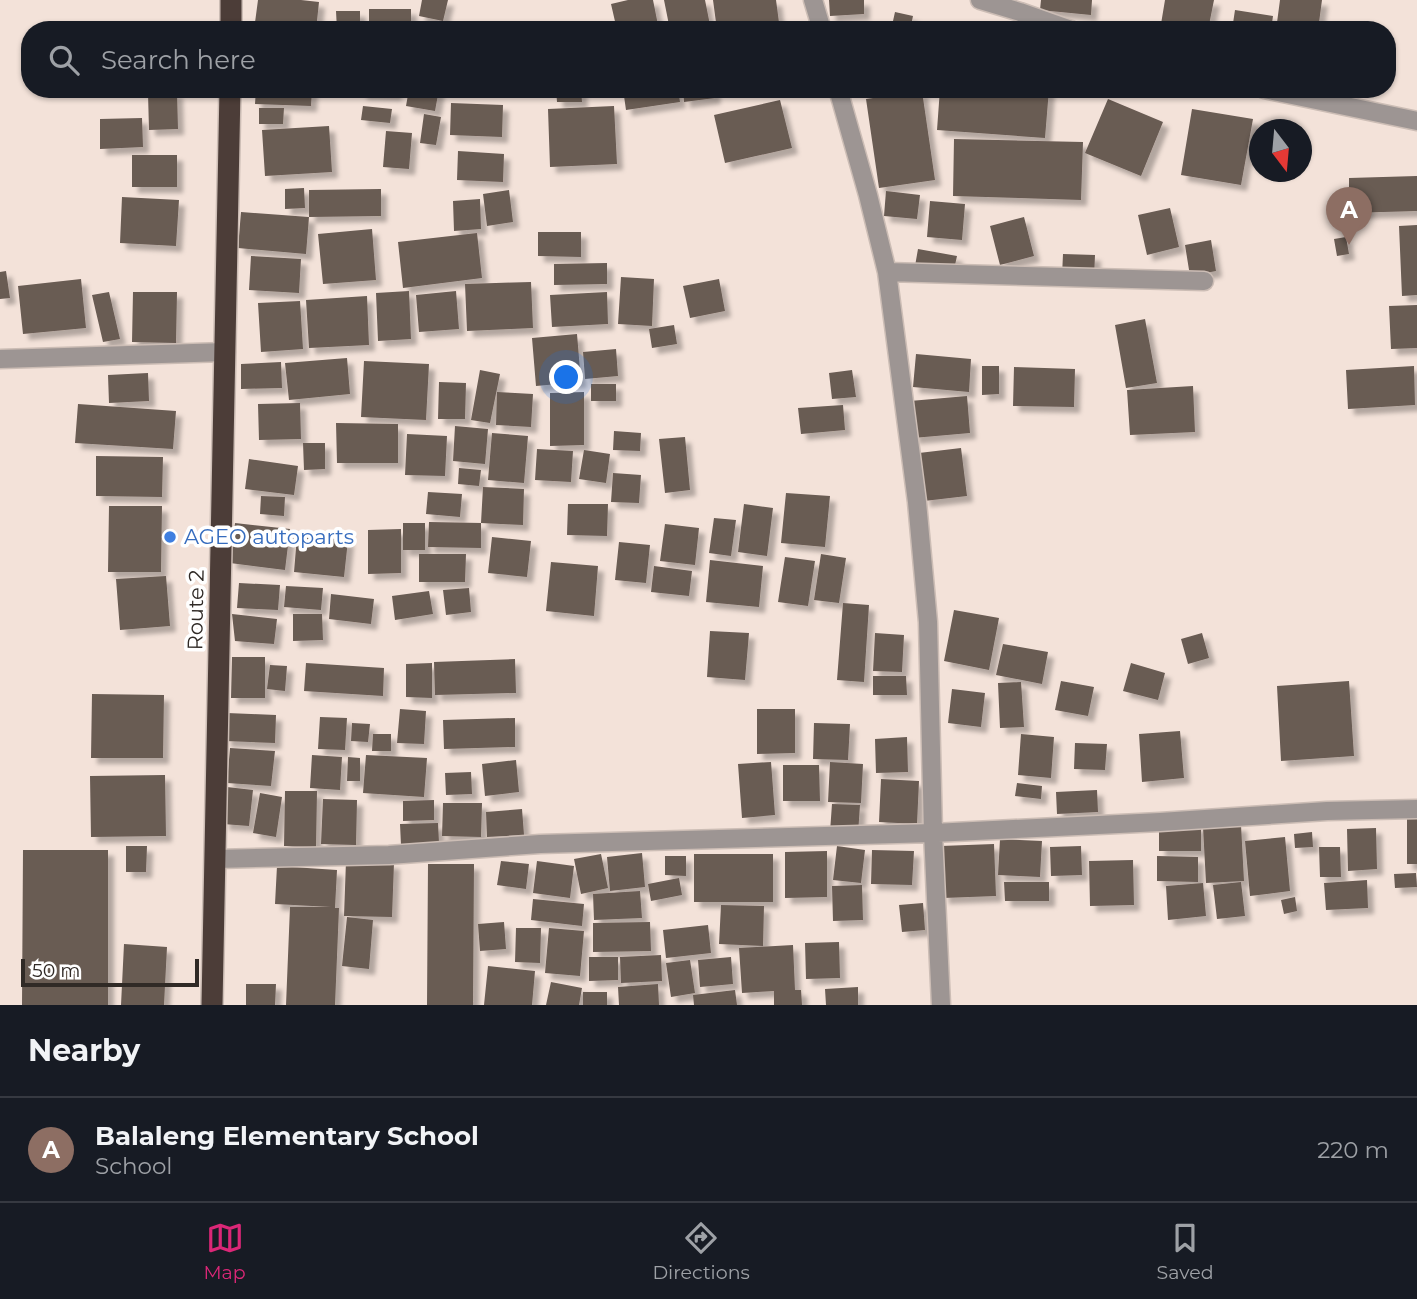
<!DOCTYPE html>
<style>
:root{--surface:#171b24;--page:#20242c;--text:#f1f3f6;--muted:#9ea1a6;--line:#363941;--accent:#db2777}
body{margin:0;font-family:Montserrat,sans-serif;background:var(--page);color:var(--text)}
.compass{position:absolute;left:1249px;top:119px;width:63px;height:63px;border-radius:50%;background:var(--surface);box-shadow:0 2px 5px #0004;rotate:164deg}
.scale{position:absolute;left:21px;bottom:18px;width:178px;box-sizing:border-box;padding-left:7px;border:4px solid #302a26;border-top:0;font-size:19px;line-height:24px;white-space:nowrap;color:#302a26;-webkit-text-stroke:5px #fff;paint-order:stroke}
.you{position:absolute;left:567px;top:378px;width:24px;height:24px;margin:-18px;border:5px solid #fff;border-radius:50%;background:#1a73e8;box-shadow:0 0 0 10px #1a73e833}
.badge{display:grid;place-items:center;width:46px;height:46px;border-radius:50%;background:var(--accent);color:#fff;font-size:23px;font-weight:700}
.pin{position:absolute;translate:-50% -58px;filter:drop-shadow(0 2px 4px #0008)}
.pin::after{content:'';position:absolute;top:37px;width:24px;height:21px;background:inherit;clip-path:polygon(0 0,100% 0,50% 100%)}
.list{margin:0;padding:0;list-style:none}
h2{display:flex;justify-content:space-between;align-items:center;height:91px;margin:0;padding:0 28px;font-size:30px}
h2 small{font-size:23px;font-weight:400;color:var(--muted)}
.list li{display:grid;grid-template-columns:46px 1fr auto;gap:21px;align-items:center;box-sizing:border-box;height:105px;padding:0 28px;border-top:2px solid var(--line)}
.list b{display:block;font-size:26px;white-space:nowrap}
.list p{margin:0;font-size:23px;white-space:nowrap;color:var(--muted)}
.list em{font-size:23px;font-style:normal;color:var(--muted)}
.icon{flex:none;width:38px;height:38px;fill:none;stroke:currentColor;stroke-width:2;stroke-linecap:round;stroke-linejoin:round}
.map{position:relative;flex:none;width:1417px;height:1005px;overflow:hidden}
.search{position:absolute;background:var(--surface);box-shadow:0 2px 5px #0004;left:21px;right:21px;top:21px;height:77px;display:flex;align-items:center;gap:18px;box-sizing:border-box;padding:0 24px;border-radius:28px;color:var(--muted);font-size:26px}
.sheet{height:196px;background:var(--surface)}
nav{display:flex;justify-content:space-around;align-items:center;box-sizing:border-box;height:98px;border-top:2px solid var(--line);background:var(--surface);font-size:19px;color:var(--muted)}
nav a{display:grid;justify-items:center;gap:4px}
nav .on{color:var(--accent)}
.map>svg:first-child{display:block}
.building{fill:#695b53;filter:url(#shadow)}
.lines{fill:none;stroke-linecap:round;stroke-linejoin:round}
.street-casing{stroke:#ccbdb5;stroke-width:21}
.highway-casing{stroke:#ccbdb5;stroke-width:24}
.street{stroke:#9d9593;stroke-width:18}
.highway{stroke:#4c3d38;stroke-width:21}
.shop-dot{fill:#3f7fe0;stroke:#fff;stroke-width:2.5}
.labels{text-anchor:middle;stroke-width:7;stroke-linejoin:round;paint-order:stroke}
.shop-label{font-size:21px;fill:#366cbe;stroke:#fff;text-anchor:start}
.street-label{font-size:21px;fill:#302a26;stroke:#fff}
</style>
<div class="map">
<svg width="1417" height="1005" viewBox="0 0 1417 1005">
<defs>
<filter id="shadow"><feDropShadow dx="6" dy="6" stdDeviation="2" flood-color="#0004"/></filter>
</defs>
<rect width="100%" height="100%" fill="#f3e2d9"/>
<path class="building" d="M258,0H301L319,2L316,30H254Z
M422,0H448L443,21L419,16Z
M628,0H653L659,30H617L611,4Z
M664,0H705L711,30H670Z
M713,0H776L780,30H717Z
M829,0H864V14L830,16Z
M1041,0H1092L1091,15L1040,10Z
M1165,0H1214L1208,30H1160Z
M1280,0H1322L1318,30H1276Z
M369,9H411V30H369Z
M1235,10L1273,16L1271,30H1232Z
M336,11H360V30H337Z
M895,12L913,16L910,30H891Z
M256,89H312L311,106L255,104Z
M361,89H396V95L361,94Z
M409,89H439L435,111L406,106Z
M556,89H581L582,102H557Z
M623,89H678L680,102L626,110Z
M683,89H714L715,98L684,102Z
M940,89H1049L1045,138L937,130Z
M922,91L935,180L879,188L866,99Z
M177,92L178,129L149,130L148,93Z
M1108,99L1163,122L1141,176L1085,153Z
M780,100L792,148L725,163L714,115Z
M451,103L503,105L502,137L450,135Z
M363,106L392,109L390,123L361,120Z
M614,106L617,164L550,167L548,109Z
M259,108H284L283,124H259Z
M1192,109L1253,119L1241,185L1181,175Z
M424,114L441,117L436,145L420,143Z
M142,118L143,147L100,149V119Z
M329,126L332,172L265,176L262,130Z
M386,131L412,133L409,169L383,167Z
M954,139L1083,142L1081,200L953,196Z
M458,151L504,154L503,182L457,180Z
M132,155H177V187H132Z
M1417,176V211L1349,213V178Z
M304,188L305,208L285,209V189Z
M381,189V216L309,217L306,254L238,248L241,212L309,217V190Z
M509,190L513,222L487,226L483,194Z
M886,191L920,195L917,219L884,216Z
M122,197L179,200L176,246L120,243Z
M480,199L481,229L454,231L453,201Z
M930,201L965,204L962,240L927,237Z
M1170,208L1179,247L1147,255L1138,215Z
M1024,217L1034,256L1000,265L990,226Z
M1417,225V295L1402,296L1399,226Z
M372,229L376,280L323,284L318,234Z
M538,232H581V257L538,256Z
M477,233L482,278L403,288L398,242Z
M1346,237L1349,254L1337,256L1334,239Z
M1211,240L1216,271L1190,276L1185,245Z
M918,249L957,256L953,274L915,266Z
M1063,254L1095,255L1094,278L1062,276Z
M251,256L301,259L299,293L249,290Z
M607,263V284L554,285V264Z
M6,271L10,298L0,299V272Z
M621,277L654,279L652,326L618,324Z
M81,279L86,328L23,334L18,286Z
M719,279L725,311L690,318L683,286Z
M531,282L533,328L467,331L465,284Z
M409,291L411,339L378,341L376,293Z
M456,291L459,329L419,332L416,295Z
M109,292L120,339L103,342L92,295Z
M133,292H177L176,343L132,342Z
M607,292L608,324L552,327L550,295Z
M367,296L369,345L309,348L306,300Z
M300,301L303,349L261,352L258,303Z
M1417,305V348L1391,349L1389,306Z
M1145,319L1157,383L1126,388L1115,325Z
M674,325L677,344L652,348L649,329Z
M577,334L581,382L536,386L532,338Z
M616,349L618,376L585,379L583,352Z
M916,354L971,359L969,392L913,387Z
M347,358L350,394L289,400L285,363Z
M364,361L429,364L426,420L361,417Z
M281,362L282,388L241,389V364Z
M982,366H999V394L982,395Z
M1414,366L1415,405L1348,409L1346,370Z
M1014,367L1075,369L1074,407L1013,406Z
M480,370L500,374L490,423L471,420Z
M852,370L856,397L832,399L829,373Z
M148,373L149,401L109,403L108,375Z
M439,382L466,383L465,419H438Z
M591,384H616V401H591Z
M1193,386L1195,432L1130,435L1127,390Z
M497,392L533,394L531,427L496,425Z
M584,392V445L550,446V393Z
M967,396L970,433L913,438L910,401Z
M300,403L301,439L259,440L258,404Z
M78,404L176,411L173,449L75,443Z
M843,405L845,430L801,434L798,408Z
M336,423L398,424V463H337Z
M455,426L488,429L485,464L453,461Z
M614,431L641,433L640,451L613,450Z
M492,433L528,436L524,483L488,480Z
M407,434L447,436L445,476L405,475Z
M685,437L690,490L665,493L659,439Z
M303,443H325V469L304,470Z
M961,448L967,496L924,501L919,453Z
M537,449L573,451L571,482L535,480Z
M584,450L610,454L606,483L579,479Z
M96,456L163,457L162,497L96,496Z
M249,459L298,466L294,495L245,489Z
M459,468L481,470L479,486L458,484Z
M613,473L641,475L639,503L611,502Z
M483,487L524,489L523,525L481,523Z
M428,492L462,494L460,517L426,514Z
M786,493L830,496L825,547L781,543Z
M261,496L285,497L284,516L260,514Z
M568,504H608L607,536L567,535Z
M744,504L773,508L767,556L738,552Z
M109,506H162L161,572H108Z
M714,518L736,520L731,556L709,553Z
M429,522L481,523V548L428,547Z
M235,523L290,529L285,570L230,563Z
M403,523H425V550H403Z
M665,524L699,528L695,565L660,561Z
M401,529V573L368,574V530Z
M297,536L348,540L344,577L294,572Z
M492,537L531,541L527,577L488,573Z
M619,542L650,545L646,583L615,580Z
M419,554H466L465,582H419Z
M821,554L846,558L839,603L814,600Z
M785,557L815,561L808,606L778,602Z
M710,560L763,566L759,607L706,602Z
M551,562L598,566L594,616L546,611Z
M654,566L692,571L689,596L651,592Z
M166,576L170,626L120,630L116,579Z
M239,583L280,585L278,610L237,608Z
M286,586L323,588L321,610L284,607Z
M469,588L471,612L446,615L443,590Z
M429,591L433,614L395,620L392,596Z
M331,594L374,599L371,624L329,619Z
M843,603L869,605L864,682L837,680Z
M954,610L999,618L989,670L944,661Z
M232,614L277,619L274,644L235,641Z
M293,614H322L323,640L293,641Z
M710,631L749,633L745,680L707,677Z
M875,633L904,635L902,672L873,671Z
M1202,633L1209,658L1188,664L1181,639Z
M1003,644L1048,652L1042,684L996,675Z
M232,657H265V698H231Z
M515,659L516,693L435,695L434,662Z
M306,663L384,668L383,696L304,691Z
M432,663V698L406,697V664Z
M1131,663L1165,673L1158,700L1123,691Z
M270,665L287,666L285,691L267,689Z
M873,676H906L907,695H873Z
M1061,681L1094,687L1088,716L1055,710Z
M1349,681L1354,756L1281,761L1277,686Z
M1021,682L1024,727L1000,728L998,683Z
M952,689L985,693L981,727L948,723Z
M92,694L164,695L163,758H91Z
M400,709L426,711L424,744L397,743Z
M757,709H795V753L757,754Z
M227,713L276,715L275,743L225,741Z
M320,717L347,718L345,750L318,749Z
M515,718V747L444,749L443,720Z
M352,723L370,724L368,742L351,741Z
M814,723L850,724L848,760L813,759Z
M1180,731L1184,778L1142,782L1139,734Z
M373,734H391V751H372Z
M1021,734L1054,737L1051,778L1018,775Z
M907,737L908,772L876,773L875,739Z
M1075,743L1107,744L1105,770L1074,769Z
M230,748L275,751L271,786L227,783Z
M312,755L342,757L340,790L310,788Z
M366,755L427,758L424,797L363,793Z
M348,757L360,758V781H347Z
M516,760L519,792L485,796L482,764Z
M771,762L775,815L742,818L738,764Z
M830,762L863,764L861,803L828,802Z
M783,765H819L820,801H783Z
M471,772L472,794L446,795L445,773Z
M165,775L166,836L91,837L90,776Z
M881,779L919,781L917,824L879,822Z
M1017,783L1042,786L1041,799L1015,796Z
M227,787L253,790L249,826L223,824Z
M1097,790L1098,812L1057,814L1056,792Z
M285,791H317L316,847L284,846Z
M260,793L282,797L276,837L253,833Z
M323,799L357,800L356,845L321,844Z
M434,800V820L403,821V801Z
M443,803H482L481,837L442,836Z
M832,804L860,805L858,834L830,832Z
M522,809L524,835L487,837L486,812Z
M1407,816H1417V864H1407Z
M438,823L439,843L401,845L400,824Z
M1201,825V851H1159V826Z
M1241,825L1244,881L1206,883L1203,827Z
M1376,828L1377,869L1348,871L1347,829Z
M1312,832L1313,847L1295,848L1294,834Z
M1285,837L1290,891L1250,896L1245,841Z
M1000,839L1042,841L1040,877L998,875Z
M994,844L996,896L943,898L941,846Z
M126,846H147L146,872H126Z
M837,846L865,850L861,883L833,880Z
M1081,846L1082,875L1051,876L1050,847Z
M1319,847H1340L1341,877H1320Z
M23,850H108V1005H22Z
M872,850L914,851L912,885L871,884Z
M827,851V897L785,898V852Z
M642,853L645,887L610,891L607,857Z
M601,854L608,888L581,894L574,859Z
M694,854H773V902H694Z
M665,856H686V876L665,875Z
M1157,856L1198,857V882L1157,881Z
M1133,860L1134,905L1090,906L1089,861Z
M346,861L394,863L392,917L344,916Z
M501,861L529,864L526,889L497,885Z
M537,861L574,866L570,898L533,893Z
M428,864H474L473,1005H427Z
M277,866L337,870L335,908H339L335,1005H286L290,907H331L275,904Z
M1416,873L1417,887L1395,888L1394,874Z
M679,878L682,895L651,901L648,884Z
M1367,880L1368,908L1326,910L1324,883Z
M1004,882H1049V901H1005Z
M1241,882L1245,916L1217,919L1213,885Z
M1203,883L1206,916L1168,920L1166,886Z
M862,885L863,920L833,921L832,886Z
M640,891L642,918L594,920L593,894Z
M1295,897L1297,911L1284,914L1281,900Z
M533,899L584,904L582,926L531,920Z
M923,903L925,930L902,932L899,905Z
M721,905L764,906L763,946L719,944Z
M347,917L373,920L369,969L342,966Z
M504,922L506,949L480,951L478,924Z
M650,922L651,951L593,952V923Z
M708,925L711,953L666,958L663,930Z
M516,928H541L540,963L515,962Z
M549,928L584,931L580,976L545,973Z
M839,942L840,978L806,979L805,943Z
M124,944L167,947L164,1005H121Z
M793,945L795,990H801L802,1005H774V991L742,993L739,948Z
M661,955L662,981L621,983L620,957Z
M589,957H618V980L589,981Z
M731,957L733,984L700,987L698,960Z
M690,960L695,993L671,997L666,963Z
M488,966L535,971L532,1005H484Z
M551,982L582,988L579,1005H546Z
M246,984H276L275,1005H246Z
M658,984L659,1005H619L618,987Z
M858,987V1005H826L825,989Z
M735,990L737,1005H694L693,995Z
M583,992H607V1005H583Z"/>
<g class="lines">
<defs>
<path id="street" d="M813,0L822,30
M980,0L1020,12L1071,30
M838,89L868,195L887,272L917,502L928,622L933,833L941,1005
M1264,89L1417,121
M887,272L1204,281
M0,359L226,352
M216,859L389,855L540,844L933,833L1160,822L1327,811L1417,809"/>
<path id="highway" d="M231,30V0
M212,1005L230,89"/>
</defs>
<use href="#street" class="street-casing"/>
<use href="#highway" class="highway-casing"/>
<use href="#street" class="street"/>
<use href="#highway" class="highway"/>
</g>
<circle class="shop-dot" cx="170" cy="537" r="7"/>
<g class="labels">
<g class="shop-label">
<text x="184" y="544">AGEO autoparts</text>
</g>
<g class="street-label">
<text transform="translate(196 610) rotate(-89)" y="7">Route 2</text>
</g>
</g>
</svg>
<svg class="compass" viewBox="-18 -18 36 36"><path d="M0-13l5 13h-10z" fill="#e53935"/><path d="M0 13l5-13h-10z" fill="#9ea1a6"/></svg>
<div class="scale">50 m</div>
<div class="you"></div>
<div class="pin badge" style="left:1349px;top:245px;background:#8d6e63">A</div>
<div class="search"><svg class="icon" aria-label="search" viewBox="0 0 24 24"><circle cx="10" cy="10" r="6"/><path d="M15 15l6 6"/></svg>Search here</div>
</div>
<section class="sheet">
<h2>Nearby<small></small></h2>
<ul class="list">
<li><span class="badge" style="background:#8d6e63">A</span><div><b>Balaleng Elementary School</b><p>School</p></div><em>220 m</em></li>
</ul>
</section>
<nav>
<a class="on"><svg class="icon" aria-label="map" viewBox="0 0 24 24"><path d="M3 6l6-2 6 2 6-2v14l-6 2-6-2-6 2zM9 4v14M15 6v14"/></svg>Map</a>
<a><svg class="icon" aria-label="directions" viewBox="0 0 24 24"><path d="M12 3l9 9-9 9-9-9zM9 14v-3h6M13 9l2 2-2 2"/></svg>Directions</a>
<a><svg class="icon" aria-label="saved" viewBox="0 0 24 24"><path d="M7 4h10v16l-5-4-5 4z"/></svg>Saved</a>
</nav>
